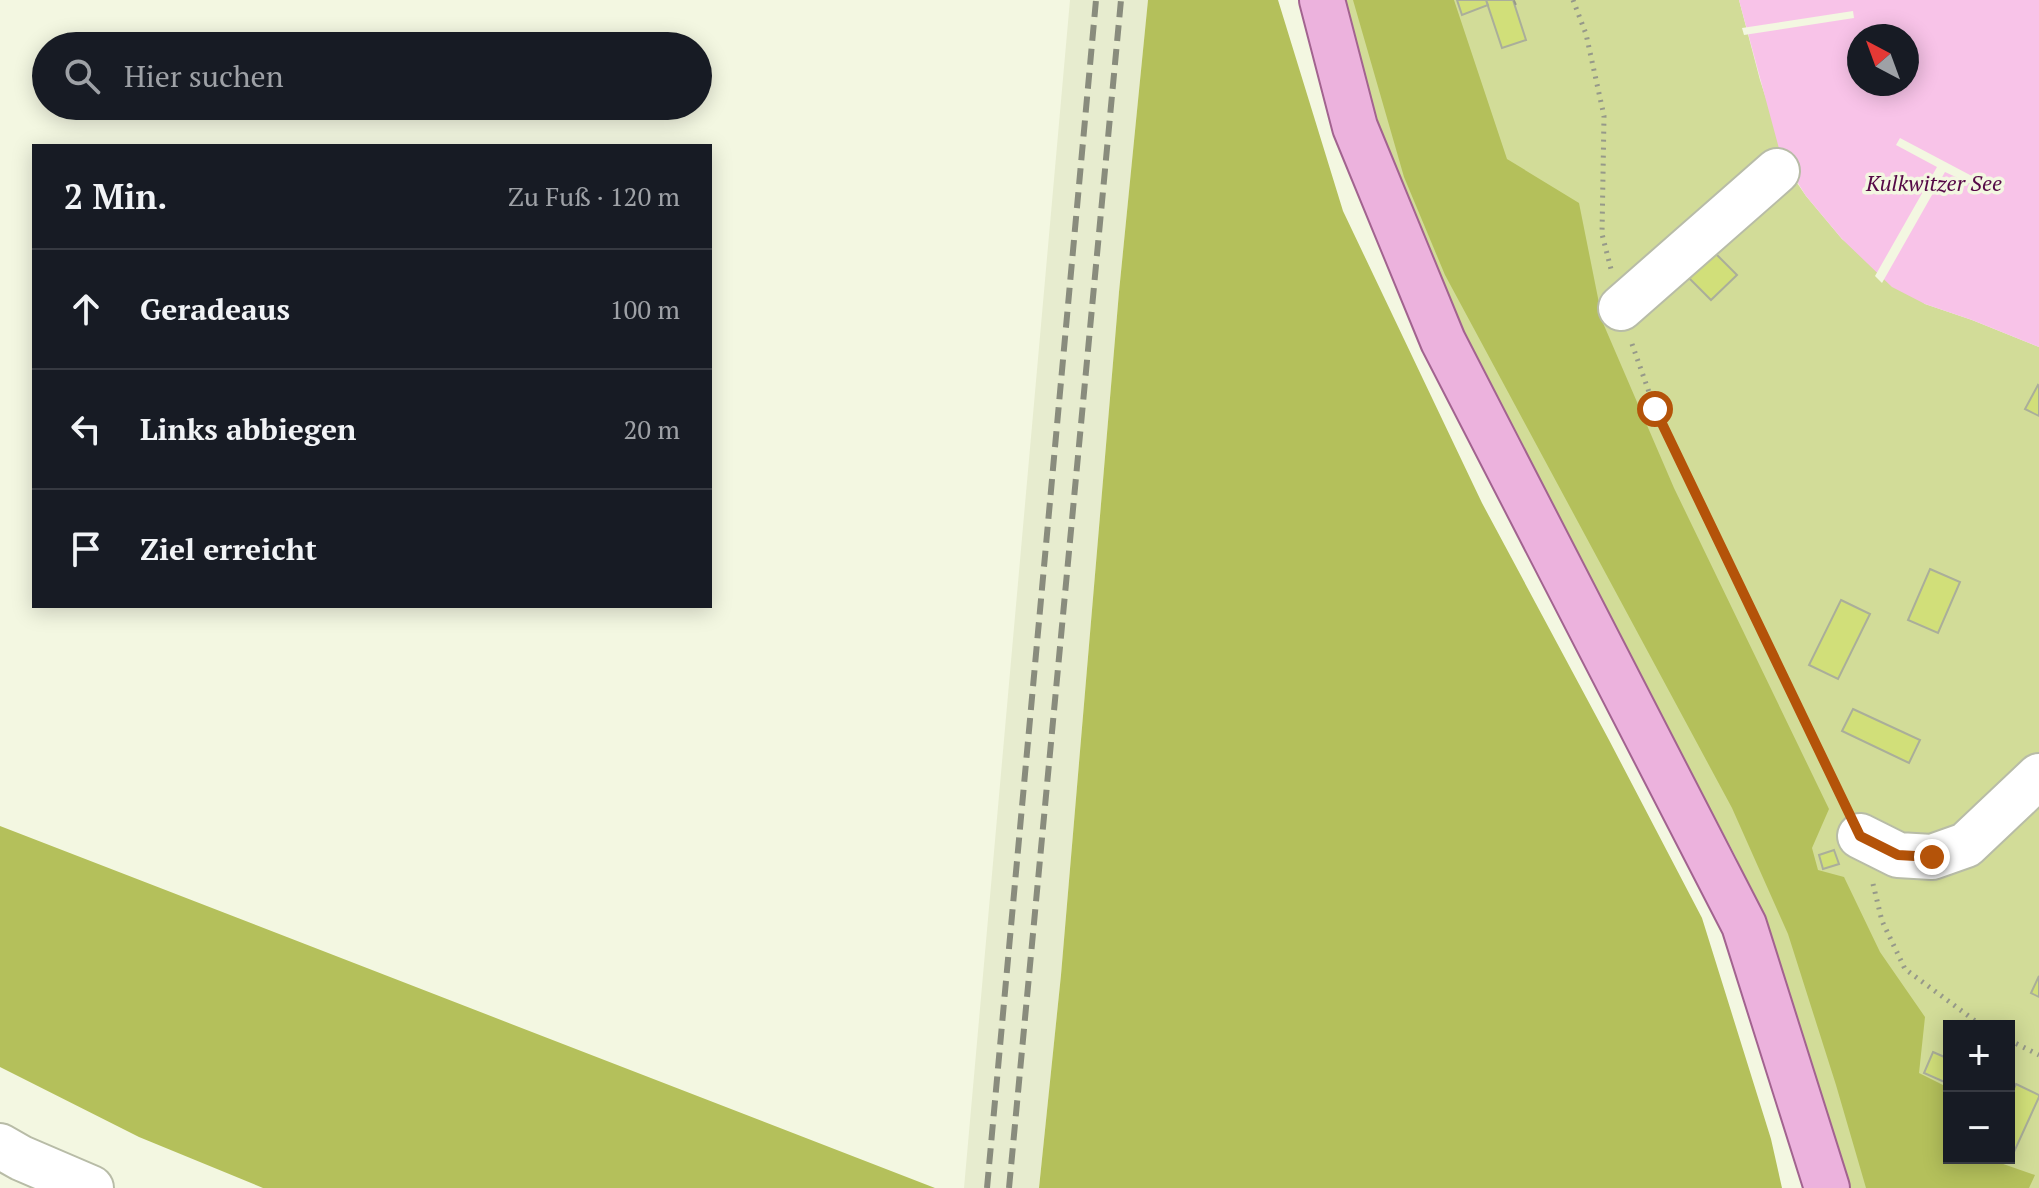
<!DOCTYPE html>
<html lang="de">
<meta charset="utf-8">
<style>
:root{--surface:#171b24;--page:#20242c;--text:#f1f3f6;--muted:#9ea1a6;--line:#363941}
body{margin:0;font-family:"PT Serif",serif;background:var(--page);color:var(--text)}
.controls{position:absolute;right:24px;bottom:24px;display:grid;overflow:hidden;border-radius:0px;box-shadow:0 4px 20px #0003}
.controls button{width:72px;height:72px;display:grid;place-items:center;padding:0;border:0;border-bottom:2px solid var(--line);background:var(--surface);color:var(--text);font:40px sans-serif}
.compass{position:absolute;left:1847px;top:24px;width:72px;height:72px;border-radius:50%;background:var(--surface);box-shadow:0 4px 20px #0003;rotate:319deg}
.stop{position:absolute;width:24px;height:24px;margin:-18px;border:6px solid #b45309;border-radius:50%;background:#fff}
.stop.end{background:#b45309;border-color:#fff;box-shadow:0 2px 8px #0008}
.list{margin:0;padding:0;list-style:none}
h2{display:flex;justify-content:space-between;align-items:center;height:104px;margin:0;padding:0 32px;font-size:34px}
h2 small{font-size:26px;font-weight:400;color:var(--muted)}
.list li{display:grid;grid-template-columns:52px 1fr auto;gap:24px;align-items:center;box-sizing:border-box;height:120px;padding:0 32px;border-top:2px solid var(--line)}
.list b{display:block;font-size:30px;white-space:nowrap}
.list em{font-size:26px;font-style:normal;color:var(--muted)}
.icon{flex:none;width:44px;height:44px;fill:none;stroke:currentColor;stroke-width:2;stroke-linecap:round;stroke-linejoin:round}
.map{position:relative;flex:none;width:2039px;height:1188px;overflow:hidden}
.search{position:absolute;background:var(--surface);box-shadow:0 4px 20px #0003;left:32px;top:32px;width:680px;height:88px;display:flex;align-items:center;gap:20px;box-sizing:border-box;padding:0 28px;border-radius:44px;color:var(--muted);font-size:30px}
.panel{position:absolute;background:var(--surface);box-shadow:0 4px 20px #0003;left:32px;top:144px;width:680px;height:464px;border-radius:0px}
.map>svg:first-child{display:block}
.built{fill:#e7eccf}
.green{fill:#d2dc98;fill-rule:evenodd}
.forest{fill:#b4c05b}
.water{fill:#f8c3e8;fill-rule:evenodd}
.pier{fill:#f3f7e1}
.building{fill:#d1df79;stroke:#aaae9a;stroke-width:2}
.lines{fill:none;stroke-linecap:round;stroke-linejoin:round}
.minor-casing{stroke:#b8bca7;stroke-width:48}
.major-casing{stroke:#a2638f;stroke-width:48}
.path{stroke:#969989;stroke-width:5;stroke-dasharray:2 6;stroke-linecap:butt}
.minor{stroke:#fff;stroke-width:44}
.major{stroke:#ecb2dd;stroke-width:44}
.rail{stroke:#898c7d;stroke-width:6;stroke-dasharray:16 8;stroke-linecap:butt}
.route{stroke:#b45309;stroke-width:10}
.labels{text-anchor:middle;stroke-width:7;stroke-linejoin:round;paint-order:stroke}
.water-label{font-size:22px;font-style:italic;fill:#550846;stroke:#f3f7e1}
</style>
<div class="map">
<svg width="2039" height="1188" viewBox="0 0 2039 1188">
<rect width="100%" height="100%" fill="#f3f7e1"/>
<path class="built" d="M1070,0H1148L1119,292L1061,975L1039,1188H964Z"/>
<path class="green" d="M1336,0H1739L1760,80L1791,174L1806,196L1842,239L1925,304L1972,320L2039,347V1188H1848L1760,913L1736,857L1431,283L1390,183ZM1949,1026H2009V1158H1949Z"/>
<path class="forest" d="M1148,0H1278L1343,211L1482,503L1609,740L1702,918L1771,1139L1782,1188H1039L1061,975L1119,292Z
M1353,0H1454L1507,159L1579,203L1603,323L1674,488L1829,809L1812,848L1818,870L1844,877L1880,952L1925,1017L1919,1073L1949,1088V1158H1986L2035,1175L2029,1188H1866L1836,1085L1788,934L1732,808L1445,275L1404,177Z
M0,826L935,1188H263L139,1137L0,1067Z"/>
<path class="water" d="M1739,0H2039V347L1972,320L1925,304L1892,287L1842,239L1806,196L1781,156ZM1859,36H1907V84H1859Z"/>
<path class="pier" d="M1853,11L1854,18L1744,35L1742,28Z
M1900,138L1987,184L1984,190L1945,172L1882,283L1875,276L1937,167L1896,145Z"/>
<path class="building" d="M1457,0H1486L1488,5L1462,15Z
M1486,0H1513L1526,40L1502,48Z
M1713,251L1737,275L1711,300L1687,276Z
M2038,385L2039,386V416L2025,409Z
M1930,569L1960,582L1938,633L1908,620Z
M1841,600L1870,614L1838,679L1809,665Z
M1853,709L1920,740L1909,763L1842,731Z
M1834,850L1839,864L1823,869L1819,855Z
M2039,976V997L2031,993Z
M1933,1052L1949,1059V1084L1924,1073Z
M2016,1084L2039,1095V1097L2014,1152L2009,1150V1099Z"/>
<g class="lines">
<defs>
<path id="minor" d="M1621,308L1777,171
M1860,836L1898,855L1932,857L1966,845L2039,776
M0,1146L21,1158L91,1188"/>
<path id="major" d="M1322,0L1355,127L1443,341L1744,925L1827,1188"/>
</defs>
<use href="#minor" class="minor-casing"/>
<use href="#major" class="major-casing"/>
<path class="path" d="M1573,0L1586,34L1604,116L1602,234L1611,269
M1514,3L1521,0
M1632,344L1655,409L1844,803
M1873,884L1882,921L1905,969L1982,1026
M2009,1040L2039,1055"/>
<use href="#minor" class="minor"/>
<use href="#major" class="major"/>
<path class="rail" d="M987,1188L1096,0
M1009,1188L1121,0"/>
</g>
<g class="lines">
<path class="route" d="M1655,409L1860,836L1898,855L1932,857"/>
</g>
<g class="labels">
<g class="water-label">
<text x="1934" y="191">Kulkwitzer See</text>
</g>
</g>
</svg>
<div class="controls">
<button>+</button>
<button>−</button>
</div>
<svg class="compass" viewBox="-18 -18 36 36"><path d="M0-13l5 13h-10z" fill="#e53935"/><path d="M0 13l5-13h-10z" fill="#9ea1a6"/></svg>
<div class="stop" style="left:1655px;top:409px"></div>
<div class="stop end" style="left:1932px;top:857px"></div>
<div class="search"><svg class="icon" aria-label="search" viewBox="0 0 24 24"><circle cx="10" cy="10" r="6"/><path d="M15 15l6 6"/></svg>Hier suchen</div>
<section class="panel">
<h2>2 Min.<small>Zu Fuß · 120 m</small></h2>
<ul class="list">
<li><svg class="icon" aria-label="ahead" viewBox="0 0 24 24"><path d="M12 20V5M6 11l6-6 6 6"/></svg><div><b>Geradeaus</b></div><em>100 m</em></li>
<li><svg class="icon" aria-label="left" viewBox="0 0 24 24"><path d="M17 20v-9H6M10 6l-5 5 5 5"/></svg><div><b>Links abbiegen</b></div><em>20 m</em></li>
<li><svg class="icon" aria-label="arrive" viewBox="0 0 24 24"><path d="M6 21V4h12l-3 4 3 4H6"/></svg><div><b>Ziel erreicht</b></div></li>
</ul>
</section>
</div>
